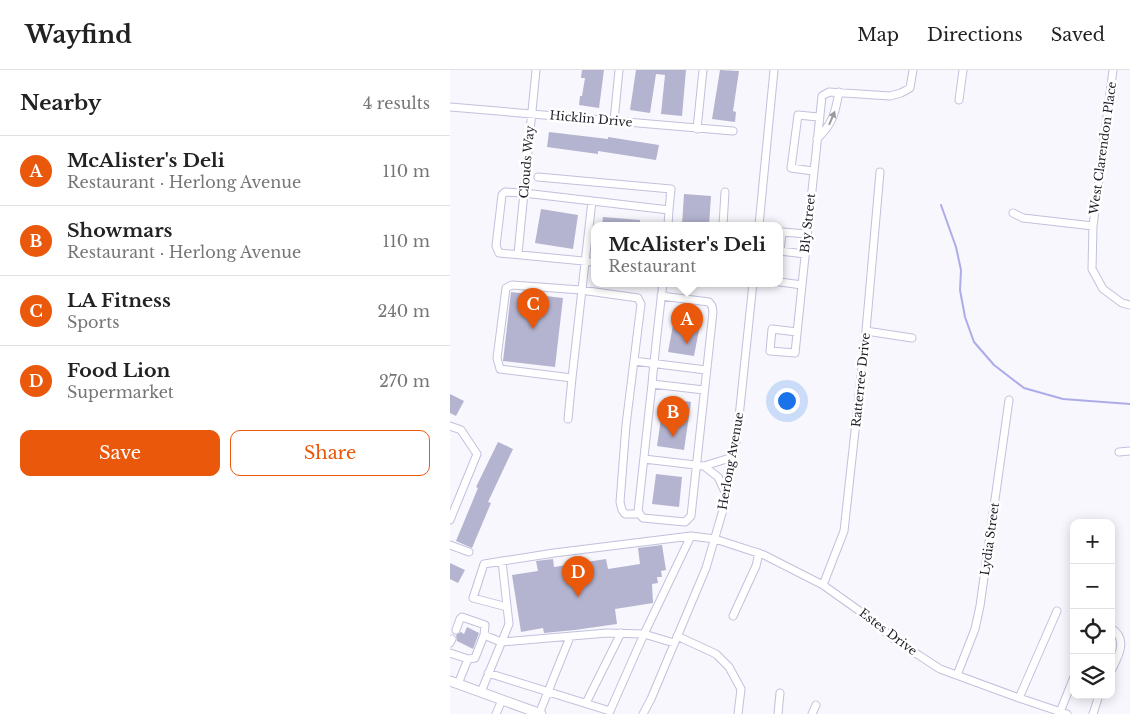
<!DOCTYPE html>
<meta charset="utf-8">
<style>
:root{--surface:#fff;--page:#f2f2f2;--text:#222;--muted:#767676;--line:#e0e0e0;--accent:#ea580c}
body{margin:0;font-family:"Libre Baskerville",serif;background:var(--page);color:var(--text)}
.controls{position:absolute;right:15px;bottom:15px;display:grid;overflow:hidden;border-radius:10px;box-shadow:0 2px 12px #0003}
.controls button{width:45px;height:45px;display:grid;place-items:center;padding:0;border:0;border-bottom:1px solid var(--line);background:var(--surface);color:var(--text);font:25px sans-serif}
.you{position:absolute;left:336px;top:330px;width:18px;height:18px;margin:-12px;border:4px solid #fff;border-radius:50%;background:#1a73e8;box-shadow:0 0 0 8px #1a73e833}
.badge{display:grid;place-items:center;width:32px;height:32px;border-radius:50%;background:var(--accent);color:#fff;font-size:16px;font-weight:700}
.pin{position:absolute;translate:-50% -41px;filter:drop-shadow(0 1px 2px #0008)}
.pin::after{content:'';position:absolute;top:26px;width:18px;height:15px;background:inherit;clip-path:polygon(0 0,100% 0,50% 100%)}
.popup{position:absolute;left:141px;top:152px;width:192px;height:65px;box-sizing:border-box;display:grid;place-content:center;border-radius:10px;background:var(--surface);filter:drop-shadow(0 1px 4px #0005);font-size:16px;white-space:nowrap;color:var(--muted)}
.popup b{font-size:19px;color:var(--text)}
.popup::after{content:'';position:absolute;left:50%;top:100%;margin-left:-10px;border:10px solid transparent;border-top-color:var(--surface)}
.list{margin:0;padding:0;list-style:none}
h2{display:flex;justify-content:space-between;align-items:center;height:65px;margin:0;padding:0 20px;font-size:21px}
h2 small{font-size:16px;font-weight:400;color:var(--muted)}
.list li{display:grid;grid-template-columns:32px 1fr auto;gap:15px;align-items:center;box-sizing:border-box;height:70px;padding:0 20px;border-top:1px solid var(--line)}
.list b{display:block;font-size:19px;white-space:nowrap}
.list p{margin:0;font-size:16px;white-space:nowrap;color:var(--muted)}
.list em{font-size:16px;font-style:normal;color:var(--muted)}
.actions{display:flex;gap:10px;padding:15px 20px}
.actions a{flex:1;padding:11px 0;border:1px solid var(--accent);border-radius:10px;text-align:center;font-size:18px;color:var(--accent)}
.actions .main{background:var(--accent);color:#fff}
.icon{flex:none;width:28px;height:28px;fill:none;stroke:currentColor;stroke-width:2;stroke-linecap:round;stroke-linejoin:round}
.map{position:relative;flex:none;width:680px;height:644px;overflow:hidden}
header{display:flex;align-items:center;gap:30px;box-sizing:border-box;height:70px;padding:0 25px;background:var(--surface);border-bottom:1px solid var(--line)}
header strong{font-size:24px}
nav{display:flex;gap:28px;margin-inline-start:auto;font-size:18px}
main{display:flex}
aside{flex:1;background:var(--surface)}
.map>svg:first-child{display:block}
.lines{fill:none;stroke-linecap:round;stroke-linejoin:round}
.stream{stroke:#aeace8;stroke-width:2}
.building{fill:#b4b4d0}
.minor-casing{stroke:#c1c1dd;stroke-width:9}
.major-casing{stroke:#c1c1dd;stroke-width:11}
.minor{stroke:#fff;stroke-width:7}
.major{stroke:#fff;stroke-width:9}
.oneway{fill:#9a9a9e}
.labels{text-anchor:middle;stroke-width:5;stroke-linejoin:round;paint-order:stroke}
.street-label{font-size:12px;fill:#1e1e28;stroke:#fff}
</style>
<header>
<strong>Wayfind</strong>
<nav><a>Map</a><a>Directions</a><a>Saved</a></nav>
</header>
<main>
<aside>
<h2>Nearby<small>4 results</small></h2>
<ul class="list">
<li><span class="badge">A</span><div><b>McAlister's Deli</b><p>Restaurant · Herlong Avenue</p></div><em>110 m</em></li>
<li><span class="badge">B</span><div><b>Showmars</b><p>Restaurant · Herlong Avenue</p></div><em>110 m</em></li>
<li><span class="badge">C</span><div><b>LA Fitness</b><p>Sports</p></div><em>240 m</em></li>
<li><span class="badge">D</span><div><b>Food Lion</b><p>Supermarket</p></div><em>270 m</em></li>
</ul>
<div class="actions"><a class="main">Save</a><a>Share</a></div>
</aside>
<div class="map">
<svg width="680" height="644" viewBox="0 0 680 644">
<rect width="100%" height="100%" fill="#f7f7fd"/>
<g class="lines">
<path class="stream" d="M491,135L506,177L511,200L510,220L515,247L524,272L544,295L574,318L613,329L680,334"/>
</g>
<path class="building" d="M132,0H154L149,38L129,35L130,26H132L135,8H131Z
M186,0H236L232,46L211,44L215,5L206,4L200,43L180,40Z
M270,0L289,1L283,41L286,42L285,52L262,49Z
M99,62L158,69V67L209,75L206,90L148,81V84L97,77Z
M234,124L261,126L259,155H232Z
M91,139L128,145L123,179L85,173Z
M153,147L190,150V155H152Z
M61,222L113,228L105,297L53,291Z
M226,239L252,244L244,286L218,282Z
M0,324L14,331L6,346L0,343Z
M214,328L241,332L234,380L207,376Z
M48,372L63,379L38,432L41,433L22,478L6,471L28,418L26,417Z
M206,404L232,407L229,437L202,434Z
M212,475L216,500L211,501L212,507H207L208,513L202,514L203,533L165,539L167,554L125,560L94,563L93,558L71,562L62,505L88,501L86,491L103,489L104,497L156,489L158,499L190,494L188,478Z
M0,493L15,500L8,513L0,509Z
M17,557L29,563L23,579L7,571L6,565L11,562L14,564Z"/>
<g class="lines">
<defs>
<path id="minor" d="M663,0L643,156L642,199L653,219L672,233L680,235
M509,30L513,0
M0,37L283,61
M164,51L169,0
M247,59L253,0
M367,69C383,53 385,44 389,22
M363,101L341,98L348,45L368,47
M88,107L221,119L219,140
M563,143L573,148L643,156
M273,155L275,122
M309,155L324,0
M68,184L86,0
M355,184L330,181L332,162L357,164
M144,192L49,183L46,176L52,125L55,122L74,123L219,140L218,155
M330,212L352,215L372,26L379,22L440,26L451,23L460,18L463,0
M211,226L259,232L262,236L263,242L241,446L235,452L193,448L188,442L202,314C205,280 209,246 213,213
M416,261L462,268
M347,262L322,259L320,281L345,283L352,215
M184,291L256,300
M122,308L142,131
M202,314L254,320
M118,349L122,308L50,299L47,288L56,218L62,215L131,220L188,228L191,234L176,355L170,432L172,440L175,444H190
M0,356L11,360L27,384L0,450
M669,382L680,381
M194,389L254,396L283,387
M254,396L268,407L276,424
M0,475L19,482
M373,515L394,461L416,261L430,102
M57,537L23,528L34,494L104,483L241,466L265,469L314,485L373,515L411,542L444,569L490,599L569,628L617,644
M283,546L306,496L309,483
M661,558C679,569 668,587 661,601
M6,560L10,549L12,547L35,555L34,565L51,572L157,563L194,564L224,573
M227,566L266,584L279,597L291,619L288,644
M0,573L2,569
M0,583L18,589L25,588L34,565
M38,603L160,641L194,564L241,466
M507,605L525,559L530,536L559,330
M8,614L18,589
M31,622L59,554L52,491
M569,628L607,541
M136,633L171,563
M610,642L624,607
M46,644L52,630
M89,644L120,567
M193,644L201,629L256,498L275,433L287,366L303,213
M328,644L330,623
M362,644L366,635
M643,644L649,625"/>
<path id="major" d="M0,611L91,644"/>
</defs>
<use href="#minor" class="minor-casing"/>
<use href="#major" class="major-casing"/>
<use href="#minor" class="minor"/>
<use href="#major" class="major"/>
</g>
<defs><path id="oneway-solid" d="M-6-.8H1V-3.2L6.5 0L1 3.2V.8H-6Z" transform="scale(1.25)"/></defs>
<use class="oneway" href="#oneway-solid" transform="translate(382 48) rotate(-67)"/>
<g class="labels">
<g class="street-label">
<text transform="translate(141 49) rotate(5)" y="4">Hicklin Drive</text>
<text transform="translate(653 78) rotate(-82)" y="4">West Clarendon Place</text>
<text transform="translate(77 92) rotate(-85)" y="4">Clouds Way</text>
<text transform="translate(358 153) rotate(-84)" y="4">Bly Street</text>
<text transform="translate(411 310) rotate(-84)" y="4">Ratterree Drive</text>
<text transform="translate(281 391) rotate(-80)" y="4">Herlong Avenue</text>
<text transform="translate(540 469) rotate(-82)" y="4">Lydia Street</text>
<text transform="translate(438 562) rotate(37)" y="4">Estes Drive</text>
</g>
</g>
</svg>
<div class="controls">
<button>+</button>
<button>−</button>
<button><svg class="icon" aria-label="locate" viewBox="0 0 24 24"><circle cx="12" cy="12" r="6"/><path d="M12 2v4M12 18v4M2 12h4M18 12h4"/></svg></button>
<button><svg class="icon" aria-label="layers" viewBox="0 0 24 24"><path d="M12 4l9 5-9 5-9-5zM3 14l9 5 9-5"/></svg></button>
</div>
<div class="you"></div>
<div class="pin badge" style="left:237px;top:274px">A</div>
<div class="popup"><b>McAlister's Deli</b>Restaurant</div>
<div class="pin badge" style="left:223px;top:367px">B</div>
<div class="pin badge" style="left:83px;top:259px">C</div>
<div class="pin badge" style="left:128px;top:527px">D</div>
</div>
</main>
